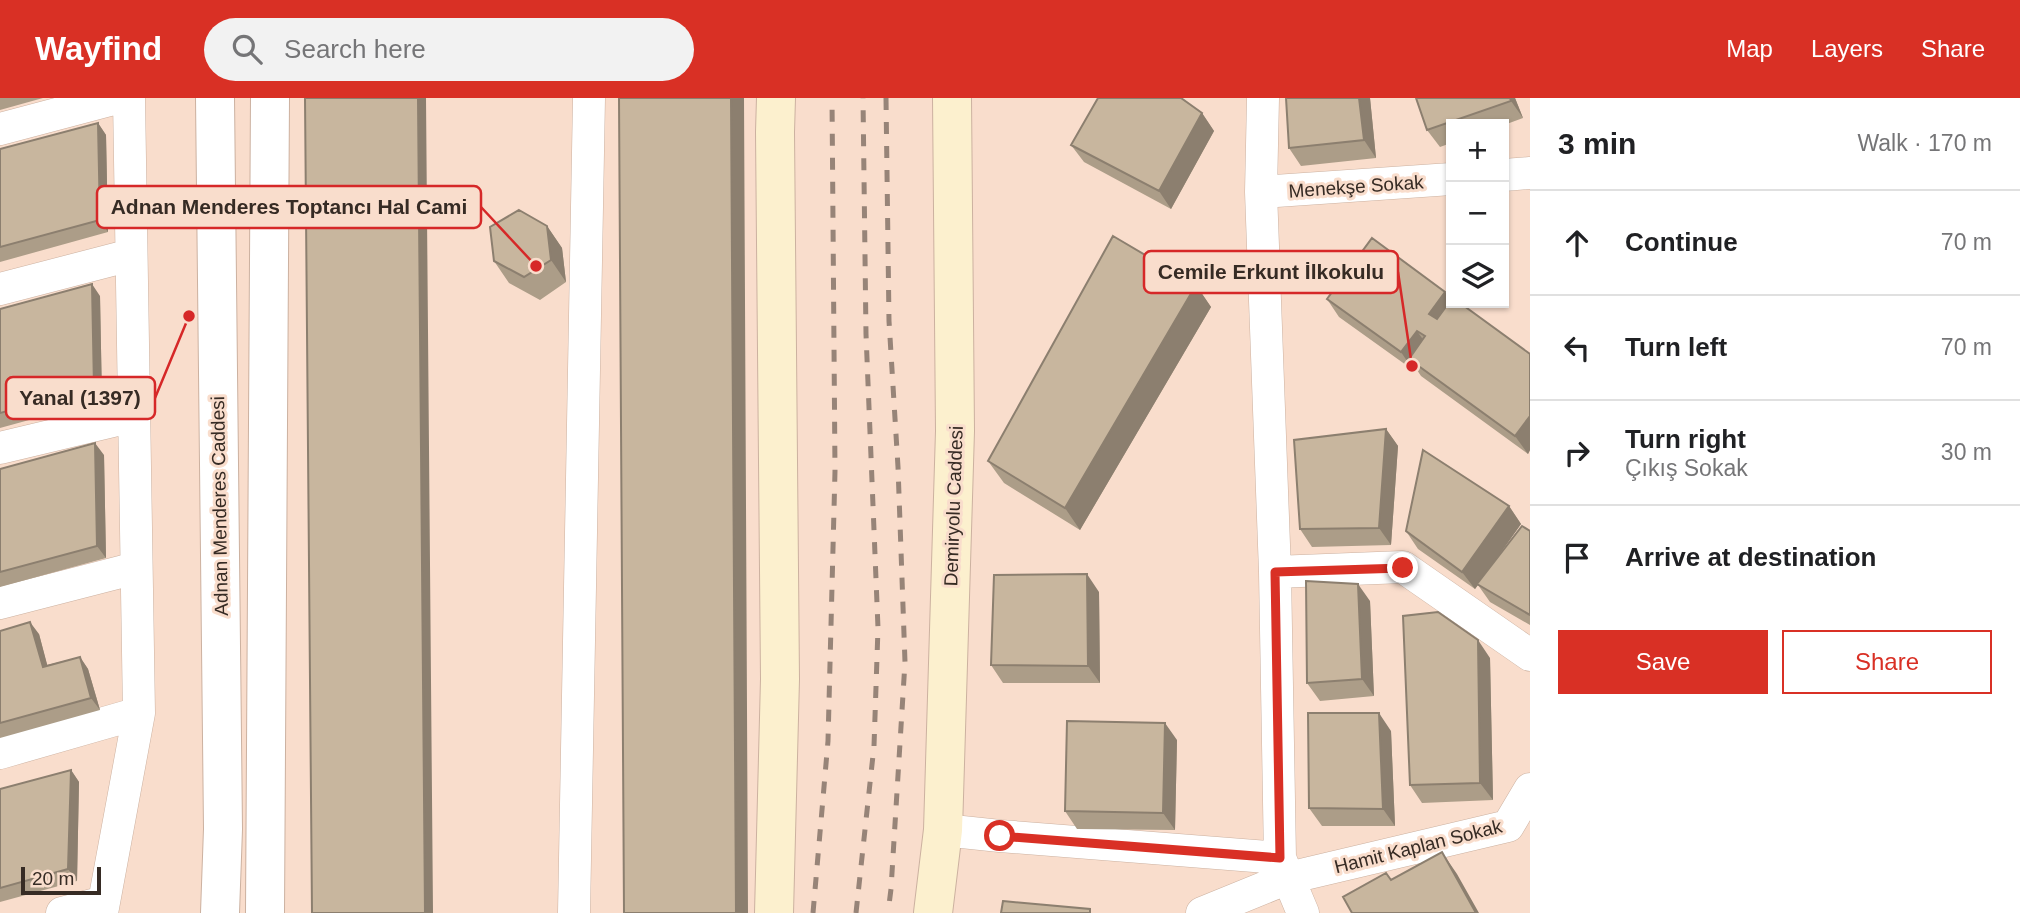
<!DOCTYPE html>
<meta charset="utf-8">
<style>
:root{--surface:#fff;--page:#f2f2f2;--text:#202124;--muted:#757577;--line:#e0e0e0;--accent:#d93025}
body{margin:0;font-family:Arial,sans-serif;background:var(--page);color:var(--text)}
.controls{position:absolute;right:21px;top:21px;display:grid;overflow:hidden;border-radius:0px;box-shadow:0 2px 5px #0004}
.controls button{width:63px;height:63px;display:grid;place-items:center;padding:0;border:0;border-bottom:2px solid var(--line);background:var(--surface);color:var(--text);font:35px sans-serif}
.scale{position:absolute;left:21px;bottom:18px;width:80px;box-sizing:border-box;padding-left:7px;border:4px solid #362b24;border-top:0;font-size:19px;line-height:24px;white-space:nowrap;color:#362b24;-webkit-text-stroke:5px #f9ddcc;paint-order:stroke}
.stop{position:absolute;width:21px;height:21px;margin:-16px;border:5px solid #d93025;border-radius:50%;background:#fff}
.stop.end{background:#d93025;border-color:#fff;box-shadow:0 2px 7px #0008}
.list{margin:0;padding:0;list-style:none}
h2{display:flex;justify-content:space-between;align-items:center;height:91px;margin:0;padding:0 28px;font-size:30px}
h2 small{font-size:23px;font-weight:400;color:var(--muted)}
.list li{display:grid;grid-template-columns:46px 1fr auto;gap:21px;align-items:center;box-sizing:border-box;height:105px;padding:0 28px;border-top:2px solid var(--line)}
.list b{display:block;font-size:26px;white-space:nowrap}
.list p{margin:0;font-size:23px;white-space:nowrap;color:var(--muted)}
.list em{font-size:23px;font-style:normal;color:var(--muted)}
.actions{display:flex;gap:14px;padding:21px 28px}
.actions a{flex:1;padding:16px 0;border:2px solid var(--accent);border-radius:0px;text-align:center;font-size:24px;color:var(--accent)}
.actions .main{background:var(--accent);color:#fff}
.icon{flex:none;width:38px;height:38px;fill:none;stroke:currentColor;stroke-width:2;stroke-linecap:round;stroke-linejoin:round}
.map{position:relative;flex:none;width:1530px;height:815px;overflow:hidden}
header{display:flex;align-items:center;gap:42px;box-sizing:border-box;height:98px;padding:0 35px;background:var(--accent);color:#fff}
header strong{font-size:33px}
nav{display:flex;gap:38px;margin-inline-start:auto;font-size:24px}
.search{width:490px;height:63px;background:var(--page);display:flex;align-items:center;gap:18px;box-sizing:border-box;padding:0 24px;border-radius:38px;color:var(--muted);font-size:26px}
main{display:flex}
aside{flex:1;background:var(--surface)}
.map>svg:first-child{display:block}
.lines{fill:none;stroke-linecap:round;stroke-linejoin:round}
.minor-casing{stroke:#ccb1a0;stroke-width:33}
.tertiary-casing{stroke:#ccb1a0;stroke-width:40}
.secondary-casing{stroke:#ccb1a0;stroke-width:40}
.minor{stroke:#fff;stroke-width:32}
.tertiary{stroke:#fff;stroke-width:38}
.secondary{stroke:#fcf0ce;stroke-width:38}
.rail{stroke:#978478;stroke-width:5;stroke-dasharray:12 12;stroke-linecap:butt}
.wall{fill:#ac9d88}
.shaded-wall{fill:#8c7f6f}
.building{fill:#c8b69e;stroke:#8c7f6f;stroke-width:2}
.route{stroke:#d93025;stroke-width:9}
.labels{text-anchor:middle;stroke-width:6;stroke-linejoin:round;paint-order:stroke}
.street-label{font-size:19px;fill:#362b24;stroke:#f9ddcc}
.leader{fill:none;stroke:#d62828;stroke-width:2.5}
.callout-dot{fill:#d62828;stroke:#f9ddcc;stroke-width:2.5}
.callout{fill:#f9ddcc;stroke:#d62828;stroke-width:2.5}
.callout-label{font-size:21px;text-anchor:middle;font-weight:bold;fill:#362b24}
</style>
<header>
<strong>Wayfind</strong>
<div class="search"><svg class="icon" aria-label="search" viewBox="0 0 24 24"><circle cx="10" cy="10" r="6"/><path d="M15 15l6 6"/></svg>Search here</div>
<nav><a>Map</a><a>Layers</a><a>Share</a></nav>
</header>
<main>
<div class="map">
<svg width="1530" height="815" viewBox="0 0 1530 815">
<rect width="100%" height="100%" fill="#f9ddcc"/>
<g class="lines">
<defs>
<path id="minor" d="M1263,0L1261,94L1275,474L1280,760L1303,815
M0,31L117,0
M1504,77L1530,75
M1261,94L1451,81
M0,191L131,157
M0,350L134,318
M1275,474L1403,469L1530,557
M0,505L136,470
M0,655L139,615
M943,732L1000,738L1280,760
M62,815L104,804
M102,815L139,615L129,0
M574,815L589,0
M1202,815L1288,780L1508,728L1530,691"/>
<path id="tertiary" d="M215,0L223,731L220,815
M265,815L270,0"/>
<path id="secondary" d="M774,815L780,581L775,34L776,0
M933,815L943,732L955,333L952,0"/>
</defs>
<use href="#minor" class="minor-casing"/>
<use href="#tertiary" class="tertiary-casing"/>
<use href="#secondary" class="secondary-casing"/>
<use href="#minor" class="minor"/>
<use href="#tertiary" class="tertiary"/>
<use href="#secondary" class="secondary"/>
<path class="rail" d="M886,0L889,223L898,369L905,564L891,791L888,815
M813,815L828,643L835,373L832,0
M856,815L874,648L878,530L866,236L863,0"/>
</g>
<path class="wall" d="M0,0H43L0,12Z
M1286,0H1370L1376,60L1301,68L1289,50Z
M1515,0L1523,20L1504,27L1451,26V45L1440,49L1427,32Z
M1202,15L1214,33L1171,111L1084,64L1071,47Z
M98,25L106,37L108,134L0,164V51Z
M547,128L562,150L566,184L540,202L509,185L494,163Z
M1196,187L1211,209L1080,432L1004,385L988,363Z
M1445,194L1451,202L1530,256V352L1528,356L1421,278L1415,269L1413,272L1339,219L1327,201Z
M100,198L102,302L0,330V211Z
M1386,331L1398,348L1391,447L1312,449L1300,431Z
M104,357L106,460L0,489V371Z
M1509,408L1521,426L1486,475L1530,433V527L1490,504L1478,487L1475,491L1418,451L1406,433Z
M1099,494L1100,585H1003L991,567Z
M1370,503L1374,598L1320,603L1307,585Z
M0,533L39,536L47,567L80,559L88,571L100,612L0,640Z
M1490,560L1493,702L1422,705L1410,687Z
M1391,633L1395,728H1322L1309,710Z
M1177,642L1175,732L1077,731L1065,713Z
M71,672L79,684L77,783L0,804V691Z"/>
<path class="shaded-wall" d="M418,0H426L433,815H425Z
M731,0H744L748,815H736Z
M1359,0H1370L1376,60L1364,42Z
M1510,0H1515L1523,20L1511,3Z
M1202,15L1214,33L1171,111L1159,93Z
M98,25L106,37L108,134L100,122Z
M547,128L562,150L566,184L551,162Z
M92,186L100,198L102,302L94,290Z
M1196,187L1211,209L1080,432L1065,410Z
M1445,194L1451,203L1442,233L1429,216Z
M1417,233L1429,250L1409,261L1415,269L1413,272L1401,254Z
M1530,318V352L1528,356L1515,338Z
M1386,331L1398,348L1391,447L1379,430Z
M95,345L104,357L106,460L97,448Z
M1509,408L1521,426L1475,491L1462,474Z
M1087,476L1099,494L1100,585L1088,568Z
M1358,486L1370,503L1374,598L1362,581Z
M30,524L39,536L51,581L43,569Z
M1478,542L1490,560L1493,702L1480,685Z
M80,559L88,571L100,612L91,600Z
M1379,615L1391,633L1395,728L1383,711Z
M1165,625L1177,642L1175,732L1163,715Z
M71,672L79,684L77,783L68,771Z
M1442,754L1457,776L1479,815H1476Z"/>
<path class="building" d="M305,0H418L425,815H312Z
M619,0H731L736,815H624Z
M1098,0H1181L1202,15L1159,93L1071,47Z
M1286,0H1359L1364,42L1289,50Z
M1416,0H1510L1511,3L1427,32Z
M98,25L100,122L0,149V51Z
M519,112L547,128L551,162L524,179L494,163L490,129Z
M1113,138L1196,187L1065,410L988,363Z
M1372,140L1445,194L1429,216L1437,221L1451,202V205H1460L1530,256V318L1515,338L1409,261L1425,238L1417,233L1401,254L1327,201Z
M92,186L94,290L0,315V211Z
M1386,331L1379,430L1300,431L1294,342Z
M95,345L97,448L0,474V371Z
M1423,352L1509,408L1462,474L1406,433Z
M1522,428L1530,433V517L1477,486Z
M1087,476L1088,568L991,567L994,477Z
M1306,483L1358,486L1362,581L1307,585Z
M1438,514L1478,542L1480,685L1410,687L1403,518Z
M30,524L43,569L80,559L91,600L0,625V533Z
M1308,615H1379L1383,711L1309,710Z
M1067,623L1165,625L1163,715L1065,713Z
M71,672L68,771L0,790V691Z
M1442,754L1476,815H1352L1343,799L1386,775L1391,782Z
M1003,803L1090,811V815H1001Z"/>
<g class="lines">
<path class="route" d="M1000,738L1280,760L1275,474L1403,470"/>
</g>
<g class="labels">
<g class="street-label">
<text transform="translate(1356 88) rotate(-4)" y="7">Menekşe Sokak</text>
<text transform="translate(219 408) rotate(-91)" y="7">Adnan Menderes Caddesi</text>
<text transform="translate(953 408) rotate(-88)" y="7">Demiryolu Caddesi</text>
<text transform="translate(1418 748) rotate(-14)" y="7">Hamit Kaplan Sokak</text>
</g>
</g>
<path class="leader" d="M536 168L481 109M1412 268L1398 174M189 218L155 300"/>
<g class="callout-dot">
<circle cx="536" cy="168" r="7"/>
<circle cx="1412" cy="268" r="7"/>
<circle cx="189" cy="218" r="7"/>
</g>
<g class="callout">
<rect x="97" y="88" width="384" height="42" rx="7"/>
<rect x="1144" y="153" width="254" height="42" rx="7"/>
<rect x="6" y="279" width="149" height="42" rx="7"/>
</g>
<g class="callout-label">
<text x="289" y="116">Adnan Menderes Toptancı Hal Cami</text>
<text x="1271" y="181">Cemile Erkunt İlkokulu</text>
<text x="80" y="307">Yanal (1397)</text>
</g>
</svg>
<div class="controls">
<button>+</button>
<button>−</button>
<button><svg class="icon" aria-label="layers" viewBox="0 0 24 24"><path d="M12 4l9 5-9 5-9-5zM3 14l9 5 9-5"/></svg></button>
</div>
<div class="scale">20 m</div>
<div class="stop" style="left:1000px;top:738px"></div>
<div class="stop end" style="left:1403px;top:470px"></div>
</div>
<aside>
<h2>3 min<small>Walk · 170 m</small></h2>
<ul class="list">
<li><svg class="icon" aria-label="ahead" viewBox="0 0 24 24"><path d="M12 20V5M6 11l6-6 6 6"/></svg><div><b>Continue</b></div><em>70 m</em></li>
<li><svg class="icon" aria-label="left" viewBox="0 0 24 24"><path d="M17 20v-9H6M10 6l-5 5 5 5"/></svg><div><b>Turn left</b></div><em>70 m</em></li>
<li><svg class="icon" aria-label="right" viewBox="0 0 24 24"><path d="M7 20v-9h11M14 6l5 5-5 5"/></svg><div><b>Turn right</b><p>Çıkış Sokak</p></div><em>30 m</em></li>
<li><svg class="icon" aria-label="arrive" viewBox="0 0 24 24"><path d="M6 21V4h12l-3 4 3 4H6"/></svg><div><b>Arrive at destination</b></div></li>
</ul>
<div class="actions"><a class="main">Save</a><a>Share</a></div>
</aside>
</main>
